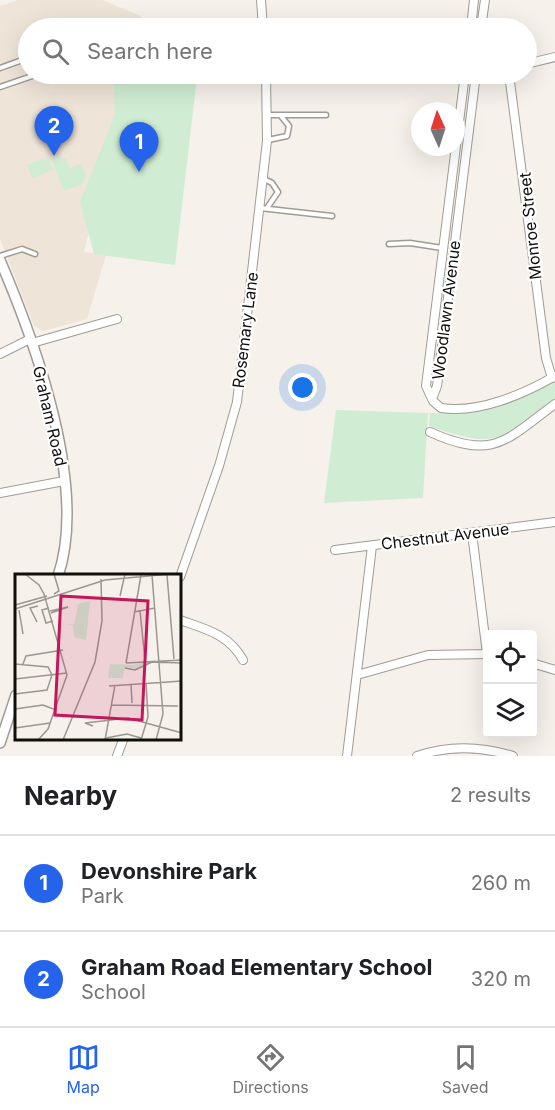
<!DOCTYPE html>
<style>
:root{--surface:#fff;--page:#f6f6f6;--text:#202124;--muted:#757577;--line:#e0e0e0;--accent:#2563eb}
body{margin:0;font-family:Inter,sans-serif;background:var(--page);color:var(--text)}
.controls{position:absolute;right:18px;bottom:18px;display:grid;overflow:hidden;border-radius:6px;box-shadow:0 6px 24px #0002}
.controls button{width:54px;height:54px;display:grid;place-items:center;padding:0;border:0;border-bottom:2px solid var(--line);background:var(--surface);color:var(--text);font:30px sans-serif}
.compass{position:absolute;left:411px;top:102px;width:54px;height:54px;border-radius:50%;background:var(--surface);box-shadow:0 6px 24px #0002;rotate:357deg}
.you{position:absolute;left:303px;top:388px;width:21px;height:21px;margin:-15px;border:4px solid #fff;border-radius:50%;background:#1a73e8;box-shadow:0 0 0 9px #1a73e833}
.badge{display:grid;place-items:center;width:39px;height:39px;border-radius:50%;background:var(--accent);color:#fff;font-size:20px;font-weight:700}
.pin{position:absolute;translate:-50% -50px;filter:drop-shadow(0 2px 3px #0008)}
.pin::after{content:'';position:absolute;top:32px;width:21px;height:18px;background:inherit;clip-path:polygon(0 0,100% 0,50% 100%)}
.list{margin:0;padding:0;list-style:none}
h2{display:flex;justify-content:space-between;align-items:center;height:78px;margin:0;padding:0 24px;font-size:26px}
h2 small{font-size:20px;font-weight:400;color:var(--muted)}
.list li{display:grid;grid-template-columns:39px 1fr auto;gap:18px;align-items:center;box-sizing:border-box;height:96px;padding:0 24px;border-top:2px solid var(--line)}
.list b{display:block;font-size:22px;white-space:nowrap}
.list p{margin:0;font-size:20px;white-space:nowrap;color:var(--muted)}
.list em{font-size:20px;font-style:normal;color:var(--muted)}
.icon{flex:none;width:33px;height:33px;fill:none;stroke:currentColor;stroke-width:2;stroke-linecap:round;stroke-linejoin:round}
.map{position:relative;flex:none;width:555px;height:756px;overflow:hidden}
.search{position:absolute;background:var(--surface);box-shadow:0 6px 24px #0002;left:18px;right:18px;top:18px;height:66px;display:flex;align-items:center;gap:15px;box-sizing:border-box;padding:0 21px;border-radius:33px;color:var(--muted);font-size:22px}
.sheet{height:270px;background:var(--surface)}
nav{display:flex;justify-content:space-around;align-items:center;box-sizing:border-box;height:84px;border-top:2px solid var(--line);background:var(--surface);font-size:16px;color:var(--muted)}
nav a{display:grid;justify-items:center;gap:3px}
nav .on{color:var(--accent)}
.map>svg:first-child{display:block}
.built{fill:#eee4d7}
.green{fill:#d0edd3}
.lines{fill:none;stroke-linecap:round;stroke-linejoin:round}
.service-casing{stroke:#a09b95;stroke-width:7}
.minor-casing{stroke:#a09b95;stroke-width:10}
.tertiary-casing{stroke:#a09b95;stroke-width:12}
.service{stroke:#fff;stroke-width:4}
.minor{stroke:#fff;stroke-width:8}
.tertiary{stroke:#fff;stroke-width:9}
.labels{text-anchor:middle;stroke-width:4.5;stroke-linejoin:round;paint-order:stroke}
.street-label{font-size:16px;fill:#100f0c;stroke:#fff}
.inset-road{fill:none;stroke:#9a9791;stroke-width:1.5}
.view{fill:#c2185b;fill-opacity:0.15;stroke:#c2185b;stroke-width:3}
.inset-edge{fill:none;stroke:#100f0c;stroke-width:3}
</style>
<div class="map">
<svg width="555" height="756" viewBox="0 0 555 756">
<rect width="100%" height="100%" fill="#f6f1ea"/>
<path class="built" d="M18,0H102L141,16L139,28H28V74H128L84,252L106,255L87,319L43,331L34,326L0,239V6Z"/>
<path class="green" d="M188,20L189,28H142L151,24Z
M114,74H194L196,86L175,265L94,254L80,202L115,114Z
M57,156L65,158L70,168L81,164L86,176L82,184L64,191L51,159Z
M48,157L53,170L32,178L27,165Z
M555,382V399C501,441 498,450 429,426L430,413H465L491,408Z
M336,410L428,413L423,498L324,503Z"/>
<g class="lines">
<defs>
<path id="service" d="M0,68L28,58
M0,87L38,74
M268,115H326
M268,140L287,136L289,126L281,116
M264,179L272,183L278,192L267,208
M260,208L332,216
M389,244L410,243L442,248
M0,256L22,249L35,254"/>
<path id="minor" d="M261,0L263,28
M471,28L474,0
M481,28L485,0
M526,64L555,57
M465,74L426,386L433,401L441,408C478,414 524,394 555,376
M471,74H488
M509,74L546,358L552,378
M32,343L117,319
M0,354L30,339
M432,399L437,386L476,74
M430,432C494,461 506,440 555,404
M0,493L64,481
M472,533L487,654
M335,550L555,522
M180,577L219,466L237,402L267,141L266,74
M180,620C205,629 229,634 243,660
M532,663L555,670
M357,675L428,655L488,654
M117,756L123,740
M347,756L372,546
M417,756C449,745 481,746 513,756"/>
<path id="tertiary" d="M0,260C36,344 88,488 58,576
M0,743L16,695"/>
</defs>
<use href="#service" class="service-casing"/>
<use href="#minor" class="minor-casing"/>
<use href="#tertiary" class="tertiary-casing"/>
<use href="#service" class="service"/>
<use href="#minor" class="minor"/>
<use href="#tertiary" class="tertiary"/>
</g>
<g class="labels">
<g class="street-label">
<text transform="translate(530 226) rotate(-96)" y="6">Monroe Street</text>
<text transform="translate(446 310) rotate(-83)" y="6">Woodlawn Avenue</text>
<text transform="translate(245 330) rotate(-83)" y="6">Rosemary Lane</text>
<text transform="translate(50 416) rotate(77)" y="6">Graham Road</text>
<text transform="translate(445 536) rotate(-7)" y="6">Chestnut Avenue</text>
</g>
</g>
<g transform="translate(15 574)">
<rect width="166" height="166" fill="#f6f1ea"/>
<path d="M75,27L71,66L59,63L58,52L49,49L59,51L63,30ZM143,85L122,95L110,93L108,104H93L95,90L118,91Z" fill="#d0edd3"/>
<path class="inset-road" d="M10,0L24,11L29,20L52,101L33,155L23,166M137,1L148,140L141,166M152,1L159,85M39,20L44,17L39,0M105,22L110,0M0,31L32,22M34,34L27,36L31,49L38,47M0,35L90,6L155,0M4,36L8,60M35,37L53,33L36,39M125,37L130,86M119,38L140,34M22,48L15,34L23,32M111,89L126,1M111,89L167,86M0,90L33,93L37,101M8,90L11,82L48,76M110,94L120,96L137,88L167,89M0,105L52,99M116,110L117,129M94,112L167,107M0,120L32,116L37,101M96,131L163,132M0,135L28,131L41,136M78,152L70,149L113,144L167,159M0,154L35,149M91,164L112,160L126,164M48,166L80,88L87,47L86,5M90,166L100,111M126,166L133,143L131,109"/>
<path class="view" d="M46,22L133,27L127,146L40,141Z"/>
<rect width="166" height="166" class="inset-edge"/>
</g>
</svg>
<div class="controls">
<button><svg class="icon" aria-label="locate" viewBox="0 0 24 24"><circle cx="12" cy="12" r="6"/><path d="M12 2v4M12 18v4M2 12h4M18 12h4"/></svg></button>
<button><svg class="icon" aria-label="layers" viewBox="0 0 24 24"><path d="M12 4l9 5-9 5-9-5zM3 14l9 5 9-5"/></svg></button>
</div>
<svg class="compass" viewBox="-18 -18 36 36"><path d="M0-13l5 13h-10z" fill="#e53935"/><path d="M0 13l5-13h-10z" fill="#757577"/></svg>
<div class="you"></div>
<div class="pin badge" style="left:139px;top:172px">1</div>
<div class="pin badge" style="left:54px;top:156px">2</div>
<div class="search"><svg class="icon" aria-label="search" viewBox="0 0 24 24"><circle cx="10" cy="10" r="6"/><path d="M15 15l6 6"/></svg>Search here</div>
</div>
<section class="sheet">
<h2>Nearby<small>2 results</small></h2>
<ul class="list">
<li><span class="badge">1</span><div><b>Devonshire Park</b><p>Park</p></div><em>260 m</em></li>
<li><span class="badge">2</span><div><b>Graham Road Elementary School</b><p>School</p></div><em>320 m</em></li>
</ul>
</section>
<nav>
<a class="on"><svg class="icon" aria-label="map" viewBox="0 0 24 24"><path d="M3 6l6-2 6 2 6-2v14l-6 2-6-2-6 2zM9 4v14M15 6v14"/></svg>Map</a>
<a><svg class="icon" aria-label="directions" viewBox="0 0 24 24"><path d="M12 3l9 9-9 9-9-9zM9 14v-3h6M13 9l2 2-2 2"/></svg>Directions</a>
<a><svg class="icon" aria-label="saved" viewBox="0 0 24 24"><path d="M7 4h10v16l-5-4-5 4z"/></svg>Saved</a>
</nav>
